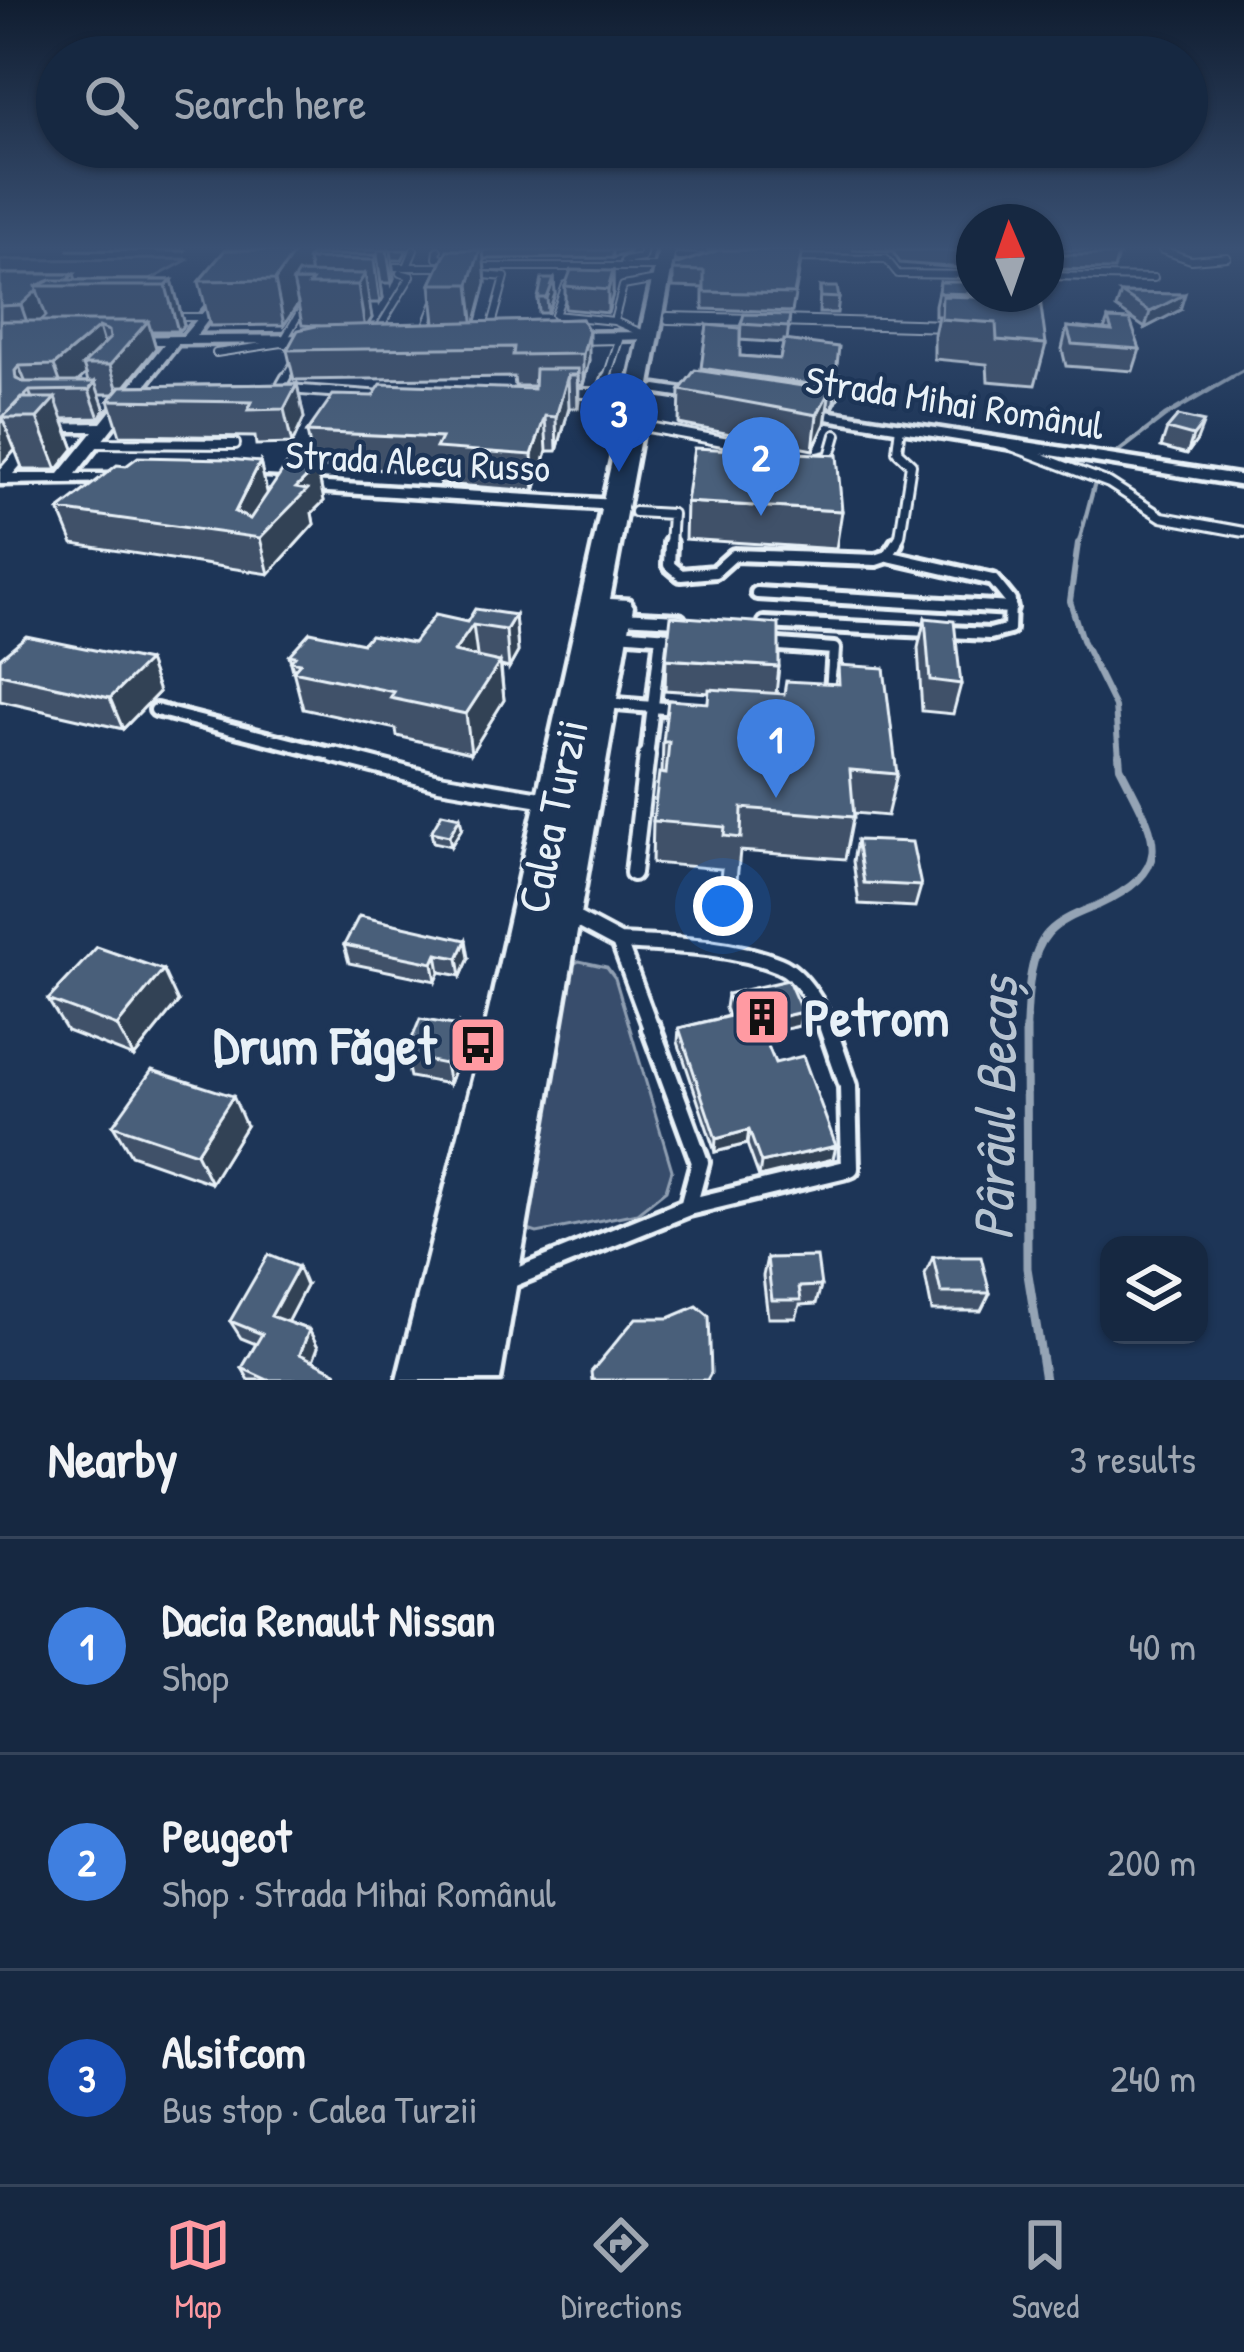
<!DOCTYPE html>
<meta charset="utf-8">
<style>
:root{--surface:#162841;--page:#1f3048;--text:#f1f3f6;--muted:#9ea6b1;--line:#35445a;--accent:#ff9aa2}
body{margin:0;font-family:"Patrick Hand",sans-serif;background:var(--page);color:var(--text)}
.controls{position:absolute;right:36px;bottom:36px;display:grid;overflow:hidden;border-radius:24px;box-shadow:0 3px 9px #0004}
.controls button{width:108px;height:108px;display:grid;place-items:center;padding:0;border:0;border-bottom:3px solid var(--line);background:var(--surface);color:var(--text);font:60px sans-serif}
.compass{position:absolute;left:956px;top:204px;width:108px;height:108px;border-radius:50%;background:var(--surface);box-shadow:0 3px 9px #0004;rotate:358deg}
.you{position:absolute;left:723px;top:906px;width:42px;height:42px;margin:-30px;border:9px solid #fff;border-radius:50%;background:#1a73e8;box-shadow:0 0 0 18px #1a73e833}
.badge{display:grid;place-items:center;width:78px;height:78px;border-radius:50%;background:var(--accent);color:#fff;font-size:39px;font-weight:700}
.pin{position:absolute;translate:-50% -99px;filter:drop-shadow(0 3px 6px #0008)}
.pin::after{content:'';position:absolute;top:63px;width:42px;height:36px;background:inherit;clip-path:polygon(0 0,100% 0,50% 100%)}
.list{margin:0;padding:0;list-style:none}
h2{display:flex;justify-content:space-between;align-items:center;height:156px;margin:0;padding:0 48px;font-size:51px}
h2 small{font-size:39px;font-weight:400;color:var(--muted)}
.list li{display:grid;grid-template-columns:78px 1fr auto;gap:36px;align-items:center;box-sizing:border-box;height:216px;padding:0 48px;border-top:3px solid var(--line)}
.list b{display:block;font-size:45px;white-space:nowrap}
.list p{margin:0;font-size:39px;white-space:nowrap;color:var(--muted)}
.list em{font-size:39px;font-style:normal;color:var(--muted)}
.icon{flex:none;width:66px;height:66px;fill:none;stroke:currentColor;stroke-width:2;stroke-linecap:round;stroke-linejoin:round}
.map{position:relative;flex:none;width:1244px;height:1380px;overflow:hidden}
.search{position:absolute;background:var(--surface);box-shadow:0 3px 9px #0004;left:36px;right:36px;top:36px;height:132px;display:flex;align-items:center;gap:30px;box-sizing:border-box;padding:0 42px;border-radius:66px;color:var(--muted);font-size:45px}
.sheet{height:804px;background:var(--surface)}
nav{display:flex;justify-content:space-around;align-items:center;box-sizing:border-box;height:168px;border-top:3px solid var(--line);background:var(--surface);font-size:33px;color:var(--muted)}
nav a{display:grid;justify-items:center;gap:6px}
nav .on{color:var(--accent)}
.map>svg:first-child{display:block}
.green{fill:#374d6c;stroke:#909fb2;stroke-width:3}
.lines{fill:none;stroke-linecap:round;stroke-linejoin:round}
.stream-far4{stroke:#95a4b5;stroke-width:3}
.stream-far3{stroke:#95a4b5;stroke-width:4.5}
.stream-far2{stroke:#95a4b5;stroke-width:6}
.stream-far1{stroke:#95a4b5;stroke-width:8}
.stream{stroke:#95a4b5;stroke-width:9}
.service-far4-casing{stroke:#e8f1f8;stroke-width:10}
.service-far3-casing{stroke:#e8f1f8;stroke-width:14}
.service-far2-casing{stroke:#e8f1f8;stroke-width:20}
.service-far1-casing{stroke:#e8f1f8;stroke-width:22}
.service-casing{stroke:#e8f1f8;stroke-width:26}
.minor-casing{stroke:#e8f1f8;stroke-width:9}
.primary-casing{stroke:#e8f1f8;stroke-width:9}
.service-far4{stroke:#1d3557;stroke-width:6}
.service-far3{stroke:#1d3557;stroke-width:8}
.service-far2{stroke:#1d3557;stroke-width:10}
.service-far1{stroke:#1d3557;stroke-width:14}
.service{stroke:#1d3557;stroke-width:16}
.minor{fill:#1d3557;fill-rule:evenodd}
.primary{fill:#1d3557;fill-rule:evenodd}
.wall{fill:#3f5169;stroke:#e8f1f8;stroke-width:3;fill-rule:evenodd}
.shaded-wall{fill:#334255;stroke:#e8f1f8;stroke-width:3}
.building{fill:#495e7a;stroke:#e8f1f8;stroke-width:3}
.labels{text-anchor:middle;stroke-width:9;stroke-linejoin:round;paint-order:stroke}
.far-street-label{font-size:39px;fill:#e8f1f8;stroke:#1d3557}
.street-label{font-size:45px;fill:#e8f1f8;stroke:#1d3557}
.near-poi-label{font-size:54px;font-weight:bold;fill:#e8f1f8;stroke:#1d3557;text-anchor:start}
.near-water-label{font-size:57px;font-style:italic;fill:#b7c4d1;stroke:#1d3557}
</style>
<div class="map">
<svg width="1244" height="1380" viewBox="0 0 1244 1380">
<rect width="100%" height="100%" fill="#1d3557"/>
<filter id="ink" filterUnits="userSpaceOnUse"><feTurbulence type="fractalNoise" baseFrequency=".00833" numOctaves="2"/><feDisplacementMap in="SourceGraphic" scale="24" xChannelSelector="R" yChannelSelector="G"/><feConvolveMatrix kernelMatrix="1 2 1 2 8 2 1 2 1" color-interpolation-filters="sRGB"/></filter>
<g filter="url(#ink)">
<path class="green" d="M189,259L128,292H0V260Z
M579,961L607,967L615,978L672,1170L666,1190L637,1213L537,1233L528,1230L524,1219L569,967Z"/>
<g class="lines">
<path class="stream-far4" d="M1226,380L1244,370"/>
<path class="stream-far3" d="M1117,453L1165,416L1232,377
M1078,546L1094,486"/>
<path class="stream-far2" d="M1078,543L1070,601L1082,640L1115,707L1119,758"/>
<path class="stream-far1" d="M1026,1031C1028,1001 1027,957 1048,933C1060,920 1079,913 1096,906C1182,867 1153,833 1120,767L1119,755"/>
<path class="stream" d="M1026,1028L1027,1268L1045,1380"/>
<defs>
<path id="service-far4" d="M438,250L437,258L455,259
M1162,250L1191,260L1227,257
M678,257L709,258
M788,258L886,259L898,274L974,275
M624,261L642,258L644,250
M380,267H452
M407,267L414,250
M470,267H663
M474,274L505,277L490,332
M1046,276L1154,278
M572,284L566,285L555,315L614,321
M668,316L755,318
M172,317H204
M780,319L947,324
M668,320L752,322
M776,323L949,328
M375,335L411,276L400,273
M423,335L438,297
M649,336L614,321L623,286L662,279
M574,341L619,340L606,380
M300,348L282,343L306,302
M216,353L282,343
M284,380L296,359"/>
<path id="service-far3" d="M286,377L282,384L288,389L383,396
M607,377L602,393L637,394
M569,393H602
M648,427L792,454
M91,443L235,444
M1009,445L1109,483L1162,517L1244,532
M817,459L830,456L836,435
M635,512L672,514L670,546
M894,546L900,536L911,464L897,451L900,426"/>
<path id="service-far2" d="M670,543L669,565L681,575L715,572L734,555L876,560L888,556L896,543
M757,593L1011,608
M620,617L679,620
M764,623L990,634L1009,629L1010,601L993,580L888,556
M617,633L682,638
M766,644L834,649L831,693
M605,703L676,709
M156,710L346,758
M647,758L661,636"/>
<path id="service-far1" d="M334,755L439,782L547,800
M633,873L647,755
M570,916L619,942L652,1031
M619,942C671,945 730,945 779,965C801,974 822,1009 829,1031"/>
<path id="service" d="M688,1207L850,1168L848,1086L828,1028
M506,1281L688,1207L700,1162L651,1028"/>
<path id="minor" d="M223,289L229,292L196,336L317,335L323,339L317,343L178,344L76,474H124L130,476V482L0,484V469L41,424L101,423L164,344H127L121,340L122,337L183,336ZM50,431H94L59,474H13Z
M649,332L655,336L653,339L565,341L559,337L565,333Z
M656,385L704,392L711,396L704,400L651,392L649,389Z
M800,407L1244,476V486L795,414V408Z
M239,478L616,500L624,505L616,510L233,486L231,483Z"/>
<path id="primary" d="M659,250H675L610,599L629,600L633,606L500,1380H397L481,1047Z"/>
</defs>
<use href="#service-far4" class="service-far4-casing"/>
<use href="#service-far3" class="service-far3-casing"/>
<use href="#service-far2" class="service-far2-casing"/>
<use href="#service-far1" class="service-far1-casing"/>
<use href="#service" class="service-casing"/>
<use href="#minor" class="minor-casing"/>
<use href="#primary" class="primary-casing"/>
<use href="#service-far4" class="service-far4"/>
<use href="#service-far3" class="service-far3"/>
<use href="#service-far2" class="service-far2"/>
<use href="#service-far1" class="service-far1"/>
<use href="#service" class="service"/>
<use href="#minor" class="minor"/>
<use href="#primary" class="primary"/>
</g>
<path class="wall" d="M67,250H186L184,251Z
M225,250H407L402,260H392L394,278L392,283H381L383,298L380,303H369L372,318L368,324L435,323L431,284L447,250H629V253L613,258L484,259L486,283L475,322L582,319L589,361L583,385H579L578,408H569L557,451H547L535,491L440,484L439,472L317,467L324,501L312,513L314,524L269,574L73,544L59,510L126,466L260,462L267,494L314,467L307,432L373,396L534,389V386H515L514,377L294,380L287,350L317,326L302,325L298,304L284,325L210,326L199,281Z
M706,250H803L792,312L703,309V288L673,287V270L718,250Z
M852,250H974V269L900,263L893,252Z
M1046,250L1118,255L1114,270L1046,269Z
M613,271V293L608,313L565,309V286Z
M0,274H74L76,280H172L184,325L178,331H151L156,348L125,386L297,384L304,418L292,444L256,445L255,437L120,435L109,400L115,394H99L105,410L99,418L63,419L74,449L57,470H23L15,450L0,467ZM86,374L88,382H77Z
M554,279L555,294L548,313H539L538,298Z
M940,282L974,294H997L996,298L1046,344L1035,385L988,381L987,364L934,359V335L938,316H935V305Z
M820,287L839,298L837,313H819Z
M1121,293L1180,310L1145,328L1116,308Z
M790,315L787,341L836,374L842,375L840,394L833,408L828,407L825,424L813,450L679,424L680,390L701,371L707,325L740,356L780,359L783,343L740,340L741,324Z
M1108,319L1140,349L1133,371L1066,366L1062,349L1067,327L1104,330Z
M1178,416L1197,440L1187,454L1161,447L1167,429Z
M686,502L842,511L836,549L685,539Z
M515,615L518,652L509,668L501,666L504,700L471,753L397,736L396,729L303,709L289,655L363,643H413L467,622Z
M925,618L961,684L953,714L922,711L918,648Z
M0,658L148,661L159,692L123,729L0,701Z
M666,659L779,667L776,694H784L835,684L838,665L897,774L887,816L854,813L845,859L740,851L737,880L720,878L721,869L652,863L653,821L662,773L663,742L708,703L709,693L665,690Z
M462,828L451,846L433,842L431,832Z
M857,840L921,886L915,907L859,904L853,861Z
M344,945L469,958L461,976L440,972L436,981L349,963Z
M727,994L799,1026L763,1034L775,1063L833,1159L759,1177L747,1144L715,1152L678,1042L679,1028L728,1016L725,1008Z
M48,1000L178,1002L134,1057L67,1031Z
M462,1047L449,1084L410,1077L405,1056Z
M113,1125L246,1126L211,1183L131,1155Z
M933,1257L990,1293L981,1311H932L925,1275Z
M767,1258L821,1286L816,1304L800,1305L796,1318H768L763,1276Z
M306,1286L287,1322L309,1330L318,1347L313,1360L336,1372L340,1380H249L242,1368L256,1344L241,1338L230,1321Z"/>
<path class="shaded-wall" d="M296,250H311L313,260L308,259L312,281H293L298,304L284,325L275,280Z
M387,250H391L394,278L392,283Z
M480,250H483L486,283L474,329L469,284Z
M613,250H629V253L613,258Z
M377,255L383,298L380,303L374,260Z
M613,271V293L608,313V290Z
M365,274L372,318L365,329L358,285Z
M554,279L555,294L548,313L547,298Z
M172,280L184,325L178,331L166,286Z
M37,290L46,316L30,331L21,305Z
M1185,294L1180,310L1145,328L1150,312Z
M148,321L156,348L119,394L110,365Z
M99,327L107,354L83,365L86,374L68,390H63L54,365Z
M589,331V361L583,385V354Z
M19,366L39,416L55,398L74,449L57,470L37,418L16,379L15,371Z
M578,369L579,402L578,408L577,375Z
M568,375L569,408L557,451L556,417Z
M842,375L840,394L833,408L836,388Z
M95,382L105,410L99,418L89,390Z
M297,384L304,418L292,444L284,409Z
M830,390L825,424L813,450L817,415Z
M545,416L547,451L535,491L532,455Z
M3,420L15,450L0,467V423Z
M1204,422L1197,440L1187,454L1193,436Z
M260,462L268,496L249,537L235,512Z
M317,467L324,501L312,513L314,524L269,574L260,538L296,488Z
M515,615L518,652L509,668L506,630Z
M473,625L478,663L454,652Z
M148,661L159,692L123,729L110,698Z
M500,662L504,700L471,753L466,714Z
M460,817L462,828L451,846L449,836Z
M466,940L469,958L461,976L458,958Z
M437,954L440,972L436,981L433,963Z
M163,970L178,1002L134,1057L117,1026Z
M802,1012L799,1026L756,1036L758,1022Z
M458,1026L462,1047L449,1084L445,1064Z
M233,1096L246,1126L211,1183L196,1153Z
M749,1130L747,1144L715,1152L716,1139Z
M836,1146L833,1159L759,1177L761,1163Z
M298,1267L306,1286L281,1334L271,1316Z
M309,1330L318,1347L309,1371L300,1354Z"/>
<path class="building" d="M225,250H296L275,280L199,281Z
M447,250H480L469,284H431Z
M719,250H802L794,294L704,292V271L673,270L674,265Z
M935,250H974V253Z
M1046,250H1112L1118,255H1046Z
M311,255H377L374,260L308,259Z
M571,270L613,271L608,290L565,286Z
M298,273L365,274L358,285H309L312,281H293Z
M0,274H74L67,280H51L36,286L37,290L21,305L0,306Z
M542,279H554L547,298H538Z
M51,280H172L166,286H36Z
M940,282H973L974,294L939,293Z
M820,287H837L839,298L821,297Z
M1121,293L1185,294L1150,312Z
M942,296L1040,299L1046,344L997,340L996,323L941,319Z
M744,314L790,315L788,327L741,324Z
M582,319L589,331L583,354L513,355L514,347L287,350L298,330L316,326Z
M1108,319L1130,320L1140,349L1072,344L1067,327L1112,331Z
M0,321H148L110,365H83L110,338L109,331L99,327L54,365L19,366L15,371L16,379L23,382H95L89,390L30,391L2,418L3,420L0,423Z
M707,325L740,328V356L780,359L784,340L839,347L836,374L842,375L836,388L701,368Z
M535,369H578L577,375H568L556,417L545,416L532,455L436,448L441,438L307,432L333,395L373,396L381,384L534,389Z
M695,370L830,390L817,415L680,390Z
M297,384L284,409L248,410L252,402L109,400L121,386Z
M21,398H55L37,418H2Z
M1178,416L1204,422L1193,436L1167,429Z
M694,448L837,455L842,511L686,502Z
M138,457L228,459L260,462L235,512L250,519L288,463L317,467L296,488L307,490L260,538L59,510L117,465L126,466Z
M475,609L515,615L506,630L473,625L454,652L500,662L466,714L390,698L394,692L293,671L300,663L291,661L295,656L289,655L310,632L363,643L370,635L413,643L435,615L467,622Z
M671,616L779,624V667L666,659Z
M925,618L954,621L961,684L930,680Z
M26,636L148,661L110,698L0,674V658Z
M838,665L884,668L897,774L850,770L854,817L742,808L741,838L724,836L725,827L653,821L659,773L666,774L669,742H663L668,700L708,703L709,689L784,694L786,681L839,684Z
M442,813L460,817L449,836L431,832Z
M857,840L912,842L921,886L864,883Z
M359,916L466,940L458,958L437,954L433,963L344,945Z
M97,947L163,970L117,1026L48,1000Z
M788,980L802,1012L758,1022L775,1063L803,1056L836,1146L761,1163L749,1130L716,1139L679,1028L735,1015L727,994Z
M420,1019L458,1026L445,1064L405,1056Z
M152,1070L233,1096L196,1153L113,1125Z
M268,1255L298,1267L271,1316L309,1330L300,1354L336,1372L331,1380H268L242,1368L262,1334L230,1321Z
M817,1257L821,1286L799,1287L801,1300H772L767,1258Z
M933,1257H981L990,1293H941Z
M697,1306L709,1316L711,1373L707,1380H592L591,1372L636,1318H669Z"/>
</g>
<linearGradient id="sky" x2="0" y2="1"><stop stop-color="#101d30"/><stop offset="0.56" stop-color="#3a5174"/><stop offset="1" stop-color="#3a5174" stop-opacity="0"/></linearGradient>
<rect width="1244" height="443" fill="url(#sky)"/>
<defs>
<symbol id="building-square" viewBox="-11 -11 22 22"><rect x="-9" y="-9" width="18" height="18" rx="4" fill="#ff9aa2" stroke="#1d3557"/><path d="M-4-6H4V6H1V3H-1V6H-4ZM-2.5-4.3h1.7v1.8h-1.7ZM.8-4.3h1.7v1.8H.8ZM-2.5-1h1.7V.8h-1.7ZM.8-1h1.7V.8H.8Z" fill="#111"/></symbol>
<symbol id="bus-square" viewBox="-11 -11 22 22"><rect x="-9" y="-9" width="18" height="18" rx="4" fill="#ff9aa2" stroke="#1d3557"/><path d="M-5-6H5V4H4V6H2V4H-2V6H-4V4H-5ZM-3.5-4V0h7V-4ZM-3.5 1.2v1.5H-2V1.2ZM2 1.2v1.5H3.5V1.2Z" fill="#111"/></symbol>
</defs>
<g fill-rule="evenodd">
<use href="#building-square" x="729" y="984" width="66" height="66"/>
<use href="#bus-square" x="445" y="1012" width="66" height="66"/>
</g>
<g class="labels">
<g class="far-street-label">
<text transform="translate(955 402) rotate(9)" y="14">Strada Mihai Românul</text>
<text transform="translate(418 461) rotate(3)" y="14">Strada Alecu Russo</text>
</g>
<g class="street-label">
<text transform="translate(552 816) rotate(-78)" y="16">Calea Turzii</text>
</g>
<g class="near-poi-label">
<text x="804" y="1036">Petrom</text>
<text x="436" y="1064" text-anchor="end">Drum Făget</text>
</g>
<g class="near-water-label">
<text transform="translate(995 1109) rotate(-89)" y="20">Pârâul Becaș</text>
</g>
</g>
</svg>
<div class="controls">
<button><svg class="icon" aria-label="layers" viewBox="0 0 24 24"><path d="M12 4l9 5-9 5-9-5zM3 14l9 5 9-5"/></svg></button>
</div>
<svg class="compass" viewBox="-18 -18 36 36"><path d="M0-13l5 13h-10z" fill="#e53935"/><path d="M0 13l5-13h-10z" fill="#9ea6b1"/></svg>
<div class="you"></div>
<div class="pin badge" style="left:776px;top:798px;background:#3f7fe0">1</div>
<div class="pin badge" style="left:761px;top:516px;background:#3f7fe0">2</div>
<div class="pin badge" style="left:619px;top:472px;background:#1a4fb4">3</div>
<div class="search"><svg class="icon" aria-label="search" viewBox="0 0 24 24"><circle cx="10" cy="10" r="6"/><path d="M15 15l6 6"/></svg>Search here</div>
</div>
<section class="sheet">
<h2>Nearby<small>3 results</small></h2>
<ul class="list">
<li><span class="badge" style="background:#3f7fe0">1</span><div><b>Dacia Renault Nissan</b><p>Shop</p></div><em>40 m</em></li>
<li><span class="badge" style="background:#3f7fe0">2</span><div><b>Peugeot</b><p>Shop · Strada Mihai Românul</p></div><em>200 m</em></li>
<li><span class="badge" style="background:#1a4fb4">3</span><div><b>Alsifcom</b><p>Bus stop · Calea Turzii</p></div><em>240 m</em></li>
</ul>
</section>
<nav>
<a class="on"><svg class="icon" aria-label="map" viewBox="0 0 24 24"><path d="M3 6l6-2 6 2 6-2v14l-6 2-6-2-6 2zM9 4v14M15 6v14"/></svg>Map</a>
<a><svg class="icon" aria-label="directions" viewBox="0 0 24 24"><path d="M12 3l9 9-9 9-9-9zM9 14v-3h6M13 9l2 2-2 2"/></svg>Directions</a>
<a><svg class="icon" aria-label="saved" viewBox="0 0 24 24"><path d="M7 4h10v16l-5-4-5 4z"/></svg>Saved</a>
</nav>
